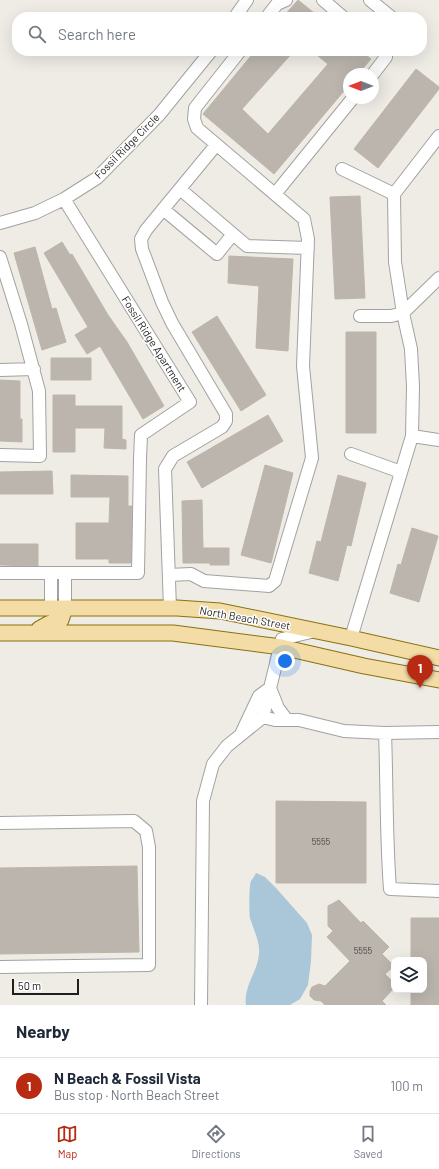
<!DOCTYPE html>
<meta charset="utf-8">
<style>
:root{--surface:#fff;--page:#f6f6f7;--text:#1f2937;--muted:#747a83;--line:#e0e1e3;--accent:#b92a12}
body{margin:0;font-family:Barlow,sans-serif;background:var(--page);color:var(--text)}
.controls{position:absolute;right:12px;bottom:12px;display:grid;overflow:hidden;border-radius:8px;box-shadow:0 4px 16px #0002}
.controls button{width:36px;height:36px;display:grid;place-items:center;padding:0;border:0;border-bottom:1px solid var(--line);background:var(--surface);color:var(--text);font:20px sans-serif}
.compass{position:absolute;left:343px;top:68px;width:36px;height:36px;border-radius:50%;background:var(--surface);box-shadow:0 4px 16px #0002;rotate:270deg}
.scale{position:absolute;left:12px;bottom:10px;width:67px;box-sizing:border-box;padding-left:4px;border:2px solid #1e1e1e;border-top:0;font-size:11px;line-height:14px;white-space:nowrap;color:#1e1e1e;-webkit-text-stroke:3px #fff;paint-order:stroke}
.you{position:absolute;left:285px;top:661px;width:14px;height:14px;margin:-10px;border:3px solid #fff;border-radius:50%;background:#1a73e8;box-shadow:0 0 0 6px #1a73e833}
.badge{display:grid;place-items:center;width:26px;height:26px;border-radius:50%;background:var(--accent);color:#fff;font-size:13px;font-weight:700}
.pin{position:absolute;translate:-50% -33px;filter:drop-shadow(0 1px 2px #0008)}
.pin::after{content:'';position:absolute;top:21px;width:14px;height:12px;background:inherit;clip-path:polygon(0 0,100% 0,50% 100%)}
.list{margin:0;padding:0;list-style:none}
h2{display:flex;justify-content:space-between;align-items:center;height:52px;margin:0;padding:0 16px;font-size:17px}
h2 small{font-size:13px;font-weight:400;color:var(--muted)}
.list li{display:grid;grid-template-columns:26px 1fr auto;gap:12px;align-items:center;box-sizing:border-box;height:56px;padding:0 16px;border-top:1px solid var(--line)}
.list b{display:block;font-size:15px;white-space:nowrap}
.list p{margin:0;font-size:13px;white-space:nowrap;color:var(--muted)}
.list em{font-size:13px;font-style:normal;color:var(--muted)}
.icon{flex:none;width:22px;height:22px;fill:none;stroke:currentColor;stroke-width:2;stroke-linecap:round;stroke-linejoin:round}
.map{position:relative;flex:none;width:439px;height:1005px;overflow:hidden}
.search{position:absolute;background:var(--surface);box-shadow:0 4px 16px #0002;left:12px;right:12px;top:12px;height:44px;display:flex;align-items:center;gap:10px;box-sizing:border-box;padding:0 14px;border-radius:16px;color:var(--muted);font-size:15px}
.sheet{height:108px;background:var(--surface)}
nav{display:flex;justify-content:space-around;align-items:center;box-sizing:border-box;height:56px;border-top:1px solid var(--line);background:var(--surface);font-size:11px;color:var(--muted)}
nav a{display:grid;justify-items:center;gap:2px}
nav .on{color:var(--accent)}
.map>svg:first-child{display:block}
.water{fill:#a9c7d8}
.building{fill:#bbb5ae;stroke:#beb5a9}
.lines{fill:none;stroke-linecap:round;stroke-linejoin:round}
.minor-casing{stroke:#a2a2a2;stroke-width:14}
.major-casing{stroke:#8a720e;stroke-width:17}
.minor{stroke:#fff;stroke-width:12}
.major{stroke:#f3dca5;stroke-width:15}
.labels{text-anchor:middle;stroke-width:3;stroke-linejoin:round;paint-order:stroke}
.number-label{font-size:9px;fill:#454442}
.street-label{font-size:11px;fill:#1e1e1e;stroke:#fff}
</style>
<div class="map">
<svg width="439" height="1005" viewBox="0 0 439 1005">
<rect width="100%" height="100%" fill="#eeece5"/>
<path class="water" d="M256,873L265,877L276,888L307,923L312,935L311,961L308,985L300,999L290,1005H246C243,985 261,968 259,948C258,938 253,928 250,918C249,914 249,885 251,881C252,879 255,876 256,873Z"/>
<path class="building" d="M298,0L319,17H283Z
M255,51H294L242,109L268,134L328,64L312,51H361L371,59L358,74H349V85L274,174L203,114Z
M416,69L439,87V89L378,168L354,149Z
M360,196L365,298L335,299L330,197Z
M62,242L70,255L72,254L108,315L127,342L164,406L143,419L100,346L87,354L75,335L88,327L44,253Z
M35,247L52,309L56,308L66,342L42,350L14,253Z
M229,256L293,259L288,351L256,348L259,286L228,283Z
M217,316L266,395L241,411L192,332Z
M346,332H376V433H346Z
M51,358H91V380H51Z
M0,380L20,381V419H22V442L0,441Z
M53,395H75V406H122V439L126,440V449L104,448L105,428H75V452H53Z
M268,415L283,441L202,488L187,462Z
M265,465L293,473L271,563L241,555Z
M52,471L53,494H0V472Z
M71,475L128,476V506H132L131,563H109V559H76V523H109L110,497H71Z
M338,475L366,483L351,546L347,545L338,581L309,573L317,541L321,542Z
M202,500L203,548H229V565H210V563H183L182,501Z
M412,528L438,536L419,602L390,593L398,564L401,565Z
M0,544H38V566L0,565Z
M276,801L366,802V883H276Z
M137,866L139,952L0,954V868Z
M339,900L361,923L363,921L389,947L382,954L394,966L385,974L394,983V988L382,1001L386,1005H325L321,1001L314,1000L310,996V991L312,987L319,984L325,986L350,961L327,937L333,931L328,926V906Z
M411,918H439V1005H411V990H424V960H411Z"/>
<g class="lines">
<defs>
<path id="minor" d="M323,0L343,17
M370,0L391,17
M235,17L247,0
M267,17L277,4L286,0
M373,74L386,57V53L384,51
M342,169L394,194
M180,189L247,246L308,248
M275,194L353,98
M163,209L217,254L233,234
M0,223L35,213L64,199L97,178L159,115L211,51
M0,257L21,324L39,391L40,456L0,455
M360,316H391L403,313L439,278
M0,370L34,369
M412,436L439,440
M351,454L401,472
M0,573H138L140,459L141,435L190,402L64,199
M65,573V608
M169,575L191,574L204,581L269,586L275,581L312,458L303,366L308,239L304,219L197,128L194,119L195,108L240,51
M51,608V573
M170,608L165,469L173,456L222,427L226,421V414L172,323L162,302L142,249L141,239L146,230L216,145
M351,638L412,436L413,386L411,349L403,313L395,262L394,194L439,136
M263,717L275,720H299L344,731L385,733C387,785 386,837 390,889L439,891
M242,732L259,696L270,688L278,708L287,720
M385,733L439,732
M0,823L134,821L146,831L149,847V965L0,967
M201,1005L203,801L213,764L227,746L263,717L282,639L315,631"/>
<path id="major" d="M0,608H177L220,611L351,638L439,658
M39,629L48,624L61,620L65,608
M0,633H173L281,647L364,666L439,680"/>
</defs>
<use href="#minor" class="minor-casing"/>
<use href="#major" class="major-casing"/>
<use href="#minor" class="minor"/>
<use href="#major" class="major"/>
</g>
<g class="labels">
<g class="number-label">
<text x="321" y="845">5555</text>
<text x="363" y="954">5555</text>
</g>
<g class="street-label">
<text transform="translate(127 146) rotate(-45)" y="4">Fossil Ridge Circle</text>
<text transform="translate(154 344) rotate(58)" y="4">Fossil Ridge Apartment</text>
<text transform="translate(245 618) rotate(10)" y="4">North Beach Street</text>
</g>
</g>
</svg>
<div class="controls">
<button><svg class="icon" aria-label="layers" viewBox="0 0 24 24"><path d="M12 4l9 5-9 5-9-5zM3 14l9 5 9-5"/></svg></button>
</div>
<svg class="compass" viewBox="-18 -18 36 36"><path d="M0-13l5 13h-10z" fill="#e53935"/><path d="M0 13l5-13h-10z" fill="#747a83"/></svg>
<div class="scale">50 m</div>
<div class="you"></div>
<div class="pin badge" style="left:420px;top:688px">1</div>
<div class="search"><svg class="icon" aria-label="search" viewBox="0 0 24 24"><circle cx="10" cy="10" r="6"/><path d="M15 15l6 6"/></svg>Search here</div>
</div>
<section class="sheet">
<h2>Nearby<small></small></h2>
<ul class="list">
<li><span class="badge">1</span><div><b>N Beach &amp; Fossil Vista</b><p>Bus stop · North Beach Street</p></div><em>100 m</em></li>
</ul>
</section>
<nav>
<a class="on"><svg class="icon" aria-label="map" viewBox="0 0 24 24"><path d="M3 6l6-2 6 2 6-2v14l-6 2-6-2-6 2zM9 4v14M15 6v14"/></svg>Map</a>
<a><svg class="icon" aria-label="directions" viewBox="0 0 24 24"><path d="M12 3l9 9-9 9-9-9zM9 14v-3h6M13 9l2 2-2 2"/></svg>Directions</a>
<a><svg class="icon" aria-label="saved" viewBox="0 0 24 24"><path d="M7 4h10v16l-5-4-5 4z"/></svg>Saved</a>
</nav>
